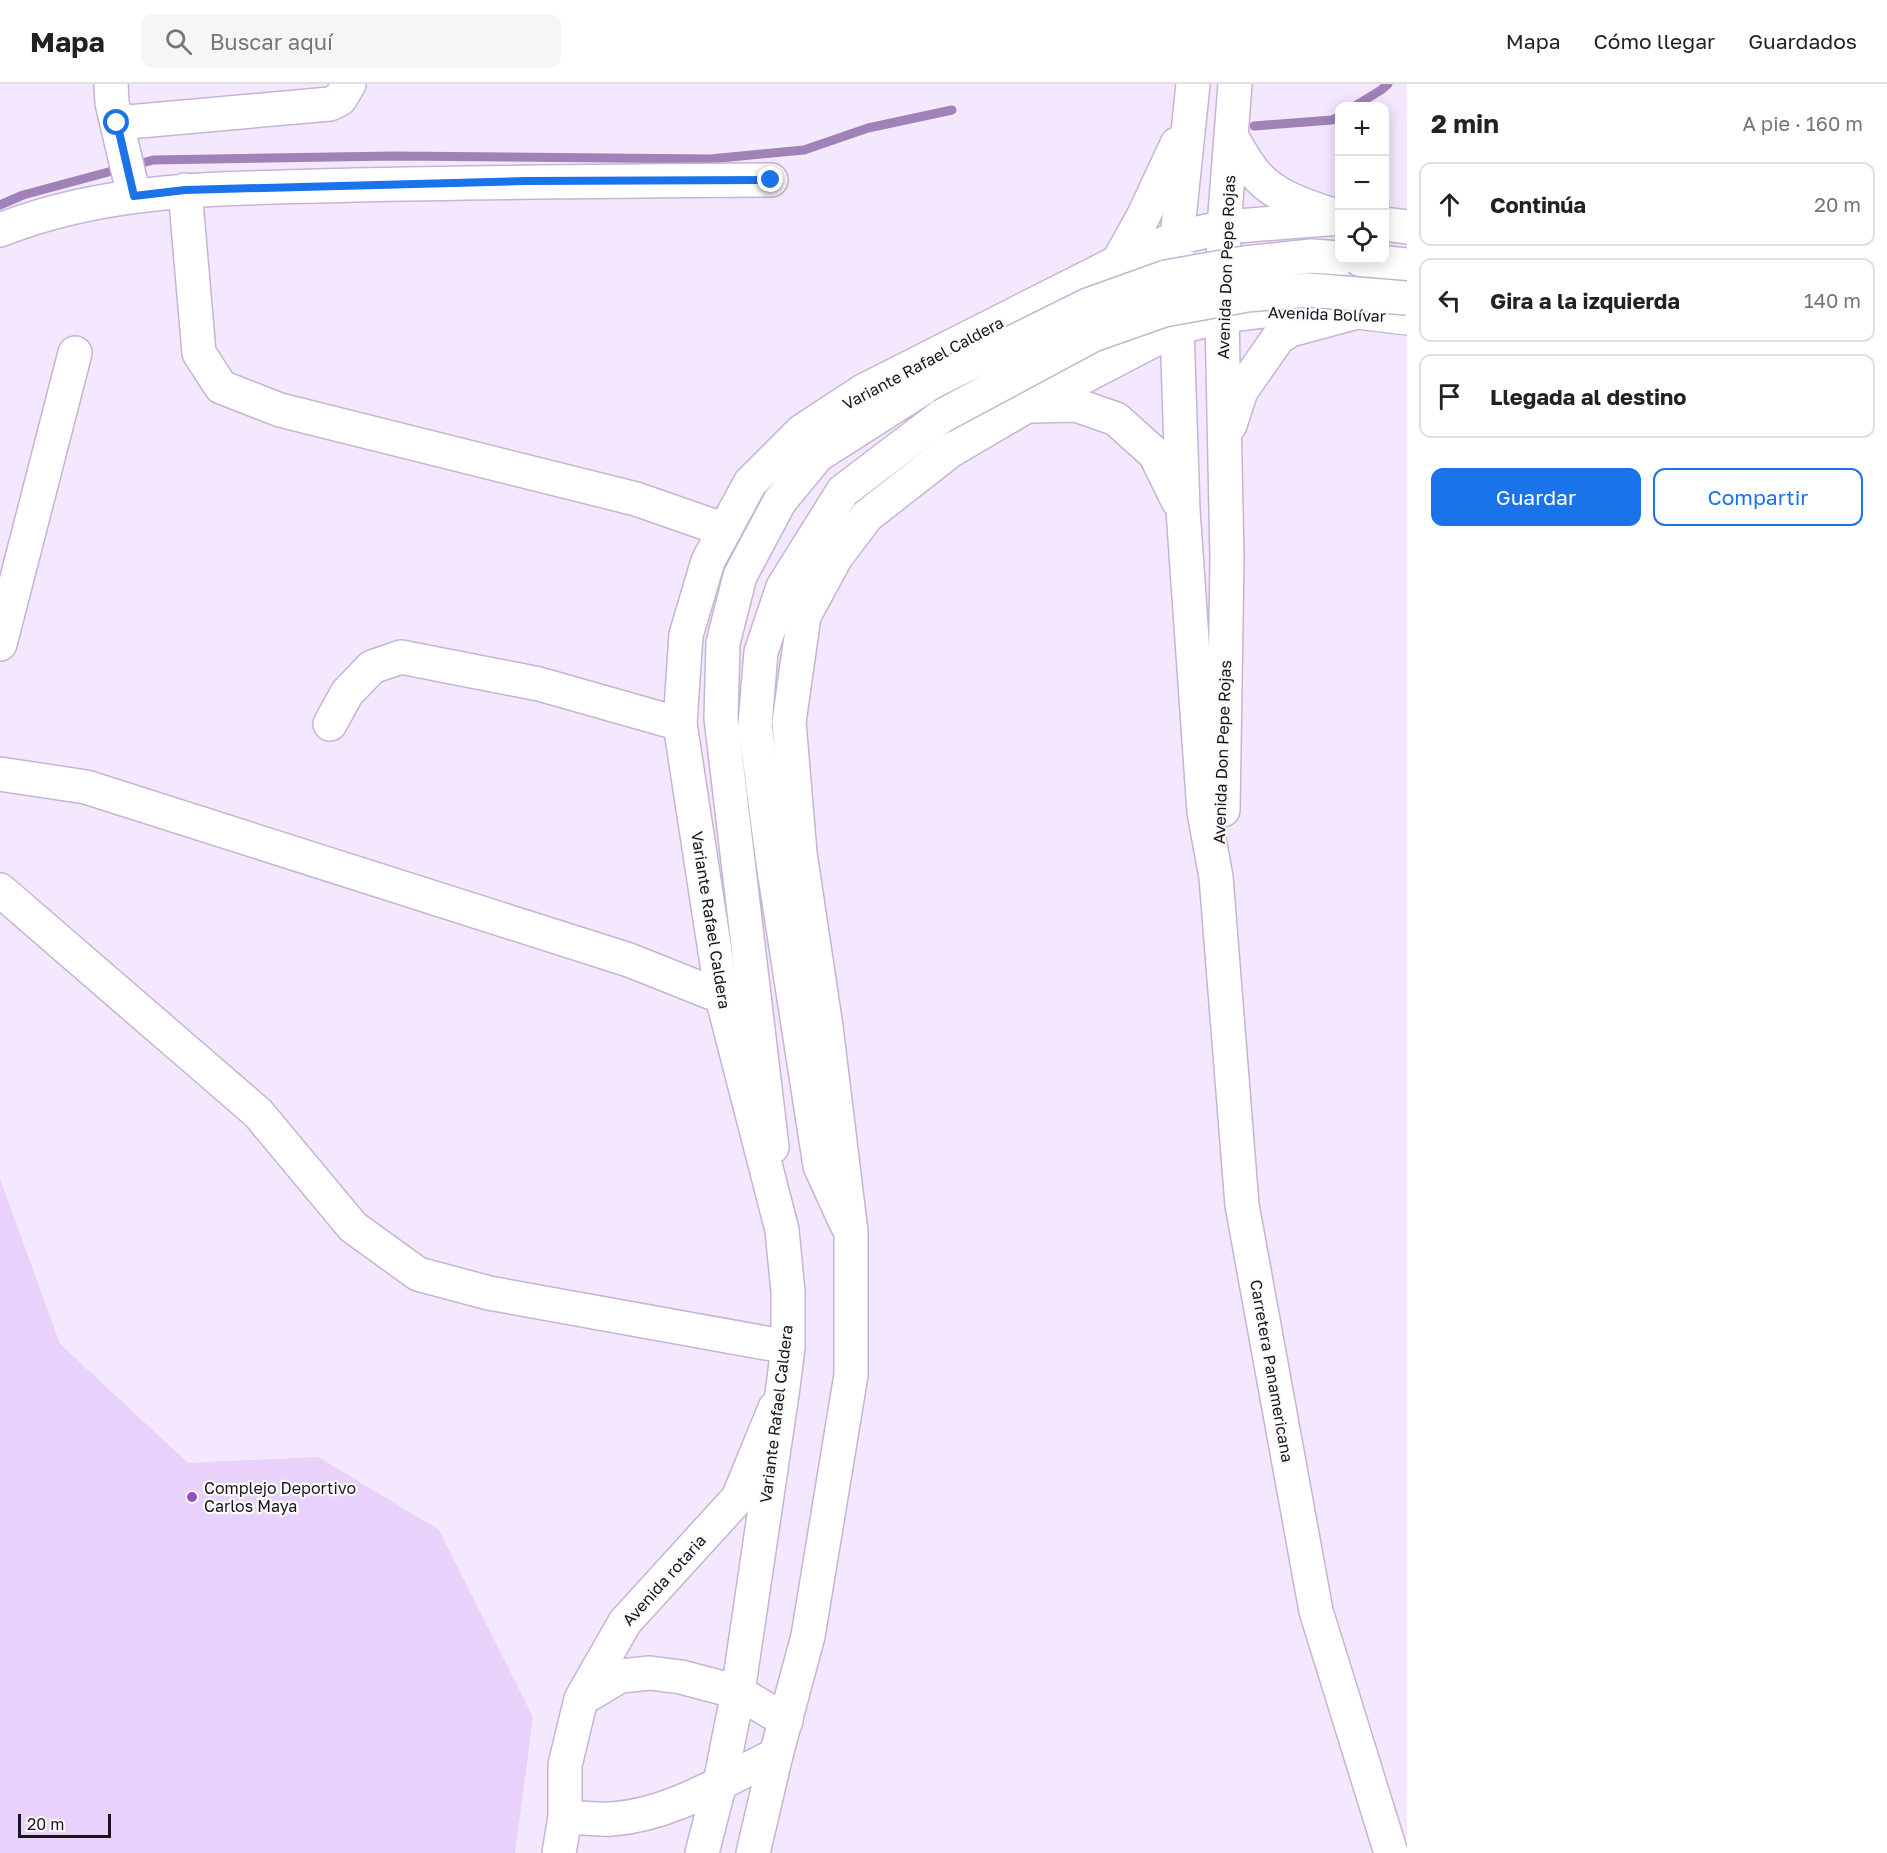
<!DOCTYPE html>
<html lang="es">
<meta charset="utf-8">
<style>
:root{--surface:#fff;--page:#f6f6f6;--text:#222;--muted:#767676;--line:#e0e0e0;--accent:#1a73e8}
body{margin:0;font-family:"Golos Text",sans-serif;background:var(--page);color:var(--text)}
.controls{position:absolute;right:18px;top:18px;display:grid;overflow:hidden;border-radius:12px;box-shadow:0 3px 15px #0003}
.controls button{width:54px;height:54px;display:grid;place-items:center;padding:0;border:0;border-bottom:2px solid var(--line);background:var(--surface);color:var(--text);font:30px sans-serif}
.scale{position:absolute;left:18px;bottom:15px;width:93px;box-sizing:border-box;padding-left:6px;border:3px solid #1a131e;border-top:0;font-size:16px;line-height:21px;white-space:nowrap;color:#1a131e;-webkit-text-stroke:4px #fbfbfb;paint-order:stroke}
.stop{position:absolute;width:18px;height:18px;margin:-14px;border:4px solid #1a73e8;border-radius:50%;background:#fff}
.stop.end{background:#1a73e8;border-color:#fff;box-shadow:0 2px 6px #0008}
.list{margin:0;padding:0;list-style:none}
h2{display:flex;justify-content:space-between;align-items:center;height:78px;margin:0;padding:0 24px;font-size:26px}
h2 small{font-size:20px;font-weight:400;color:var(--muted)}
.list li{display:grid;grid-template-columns:39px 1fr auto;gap:18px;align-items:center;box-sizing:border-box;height:84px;margin:0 12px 12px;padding:0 12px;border:2px solid var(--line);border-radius:12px}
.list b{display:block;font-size:22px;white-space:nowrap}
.list em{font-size:20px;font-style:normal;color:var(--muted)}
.actions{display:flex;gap:12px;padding:18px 24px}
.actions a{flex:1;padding:14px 0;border:2px solid var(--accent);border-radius:12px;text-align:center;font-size:21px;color:var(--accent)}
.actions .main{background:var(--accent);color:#fff}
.icon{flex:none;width:33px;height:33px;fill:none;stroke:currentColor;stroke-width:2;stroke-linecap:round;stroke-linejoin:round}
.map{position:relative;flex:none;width:1407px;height:1769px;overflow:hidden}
header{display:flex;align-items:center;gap:36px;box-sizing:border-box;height:84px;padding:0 30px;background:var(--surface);border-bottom:2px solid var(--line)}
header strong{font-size:28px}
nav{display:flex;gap:33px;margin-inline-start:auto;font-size:21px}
.search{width:420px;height:54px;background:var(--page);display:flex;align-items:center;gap:15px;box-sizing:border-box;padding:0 21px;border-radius:12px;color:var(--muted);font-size:22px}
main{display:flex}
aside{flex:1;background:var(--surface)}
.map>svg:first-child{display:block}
.green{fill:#e8d1fa}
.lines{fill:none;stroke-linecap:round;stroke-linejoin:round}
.stream{stroke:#a182b8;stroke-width:9}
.minor-casing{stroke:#c6b4d4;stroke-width:36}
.major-casing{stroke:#c6b4d4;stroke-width:36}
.highway-casing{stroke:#c6b4d4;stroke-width:36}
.minor{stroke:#fff;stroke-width:33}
.major{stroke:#fff;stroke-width:33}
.highway{stroke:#fff;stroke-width:33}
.major-bridge-casing{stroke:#c6b4d4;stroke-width:36;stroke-linecap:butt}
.major-bridge{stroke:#fff;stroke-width:33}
.route{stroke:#1a73e8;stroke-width:8}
.poi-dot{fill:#9750c4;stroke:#fbfbfb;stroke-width:2}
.labels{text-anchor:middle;stroke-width:4.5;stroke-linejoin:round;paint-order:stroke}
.street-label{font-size:16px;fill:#1a131e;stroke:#fbfbfb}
.poi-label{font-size:16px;fill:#1a131e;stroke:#fbfbfb;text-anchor:start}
</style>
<header>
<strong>Mapa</strong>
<div class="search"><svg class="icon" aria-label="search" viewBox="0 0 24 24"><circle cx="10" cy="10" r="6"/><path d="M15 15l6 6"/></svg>Buscar aquí</div>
<nav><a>Mapa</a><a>Cómo llegar</a><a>Guardados</a></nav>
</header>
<main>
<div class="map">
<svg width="1407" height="1769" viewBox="0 0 1407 1769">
<rect width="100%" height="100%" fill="#f3e8fd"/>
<path class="green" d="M0,1095L60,1260L188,1379L318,1373L439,1446L533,1633L515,1769H0Z"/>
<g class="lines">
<path class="stream" d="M1355,22L1381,6L1388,0
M1254,42L1332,36L1340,32
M0,121L23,111L153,76L393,72L710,75L804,66L868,44L952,26"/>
<defs>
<path id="minor" d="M111,0L112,19L134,112
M117,39L330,20L340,15L349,0
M185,106L199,269L221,303L280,326L636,415L725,446
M0,146C113,101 234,105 353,101C492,98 631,97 771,96
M0,560L75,269
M330,640L347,609L372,583L401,573L539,600L680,640
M0,690L86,703L629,876L722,913
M0,806L258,1029L353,1143L418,1190L489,1209L788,1263
M583,1614L620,1592L650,1589L681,1593L738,1608L786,1637
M565,1733C580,1733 597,1736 612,1735C671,1731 724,1696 776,1671
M559,1769L565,1733V1681L581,1615L625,1538L738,1414L775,1324"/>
<path id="major" d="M1384,140L1407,143
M1224,143L1340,134
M1361,176L1407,181
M1222,232L1272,226L1357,228L1407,234
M772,1063L721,634L723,559L740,492L780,417L818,371L934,297
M847,1141L820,1082L773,779L755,641L761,568L783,503L843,407L942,332"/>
<path id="highway" d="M1193,0L1177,154V244L1183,426L1204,728L1216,793L1242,1121L1316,1527L1391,1769
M1231,52C1238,64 1245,77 1253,87C1274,114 1308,122 1338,133
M1118,178L1144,131L1177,60
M1032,322L1076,321L1116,335L1155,370L1178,417
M1230,341L1241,307L1278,254L1290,246L1357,228
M1223,726L1227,475L1222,232L1224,143L1235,0
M702,1769L720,1699L738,1608L783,1303L788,1263V1208L782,1146L722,913L680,640L686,551L708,477L750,399L802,347L863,307L1118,178L1177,154L1224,143
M753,1769L776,1671L808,1552L851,1291V1148L826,943L800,769L789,638L804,532L836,473L867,432L950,367L1027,322L1177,244L1222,232"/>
</defs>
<use href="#minor" class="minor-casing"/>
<use href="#major" class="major-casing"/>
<use href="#highway" class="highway-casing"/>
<use href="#minor" class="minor"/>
<use href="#major" class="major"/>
<use href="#highway" class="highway"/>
<defs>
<path id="major-bridge" d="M934,297L1088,221L1166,193L1245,179L1311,172L1340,174
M942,332L1093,251L1164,226L1247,211L1309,206L1407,214"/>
</defs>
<use href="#major-bridge" class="major-bridge-casing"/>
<use href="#major-bridge" class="major-bridge"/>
</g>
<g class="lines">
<path class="route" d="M117,39L134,112L185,106L525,97L771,96"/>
</g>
<circle class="poi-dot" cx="192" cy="1413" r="6"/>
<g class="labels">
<g class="street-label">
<text transform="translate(1226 183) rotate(-88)" y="6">Avenida Don Pepe Rojas</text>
<text transform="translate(1327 230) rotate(2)" y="6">Avenida Bolívar</text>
<text transform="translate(923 279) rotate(-28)" y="6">Variante Rafael Caldera</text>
<text transform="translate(1222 668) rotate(-88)" y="6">Avenida Don Pepe Rojas</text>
<text transform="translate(711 836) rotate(81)" y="6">Variante Rafael Caldera</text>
<text transform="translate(1272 1287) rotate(80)" y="6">Carretera Panamericana</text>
<text transform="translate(776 1330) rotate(-83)" y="6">Variante Rafael Caldera</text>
<text transform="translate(664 1496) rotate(-48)" y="6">Avenida rotaria</text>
</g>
<g class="poi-label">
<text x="204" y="1410">Complejo Deportivo<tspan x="204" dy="18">Carlos Maya</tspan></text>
</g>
</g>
</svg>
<div class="controls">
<button>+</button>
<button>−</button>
<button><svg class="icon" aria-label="locate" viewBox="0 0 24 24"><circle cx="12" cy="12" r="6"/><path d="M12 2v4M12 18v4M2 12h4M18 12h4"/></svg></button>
</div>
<div class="scale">20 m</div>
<div class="stop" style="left:117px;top:39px"></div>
<div class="stop end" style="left:771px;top:96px"></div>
</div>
<aside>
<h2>2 min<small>A pie · 160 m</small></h2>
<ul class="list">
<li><svg class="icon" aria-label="ahead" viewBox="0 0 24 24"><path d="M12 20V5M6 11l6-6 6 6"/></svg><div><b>Continúa</b></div><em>20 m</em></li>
<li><svg class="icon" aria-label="left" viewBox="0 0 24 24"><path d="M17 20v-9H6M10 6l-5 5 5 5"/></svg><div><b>Gira a la izquierda</b></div><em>140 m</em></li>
<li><svg class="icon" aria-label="arrive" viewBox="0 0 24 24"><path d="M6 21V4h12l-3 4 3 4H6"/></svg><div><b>Llegada al destino</b></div></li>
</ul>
<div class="actions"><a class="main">Guardar</a><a>Compartir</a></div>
</aside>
</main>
